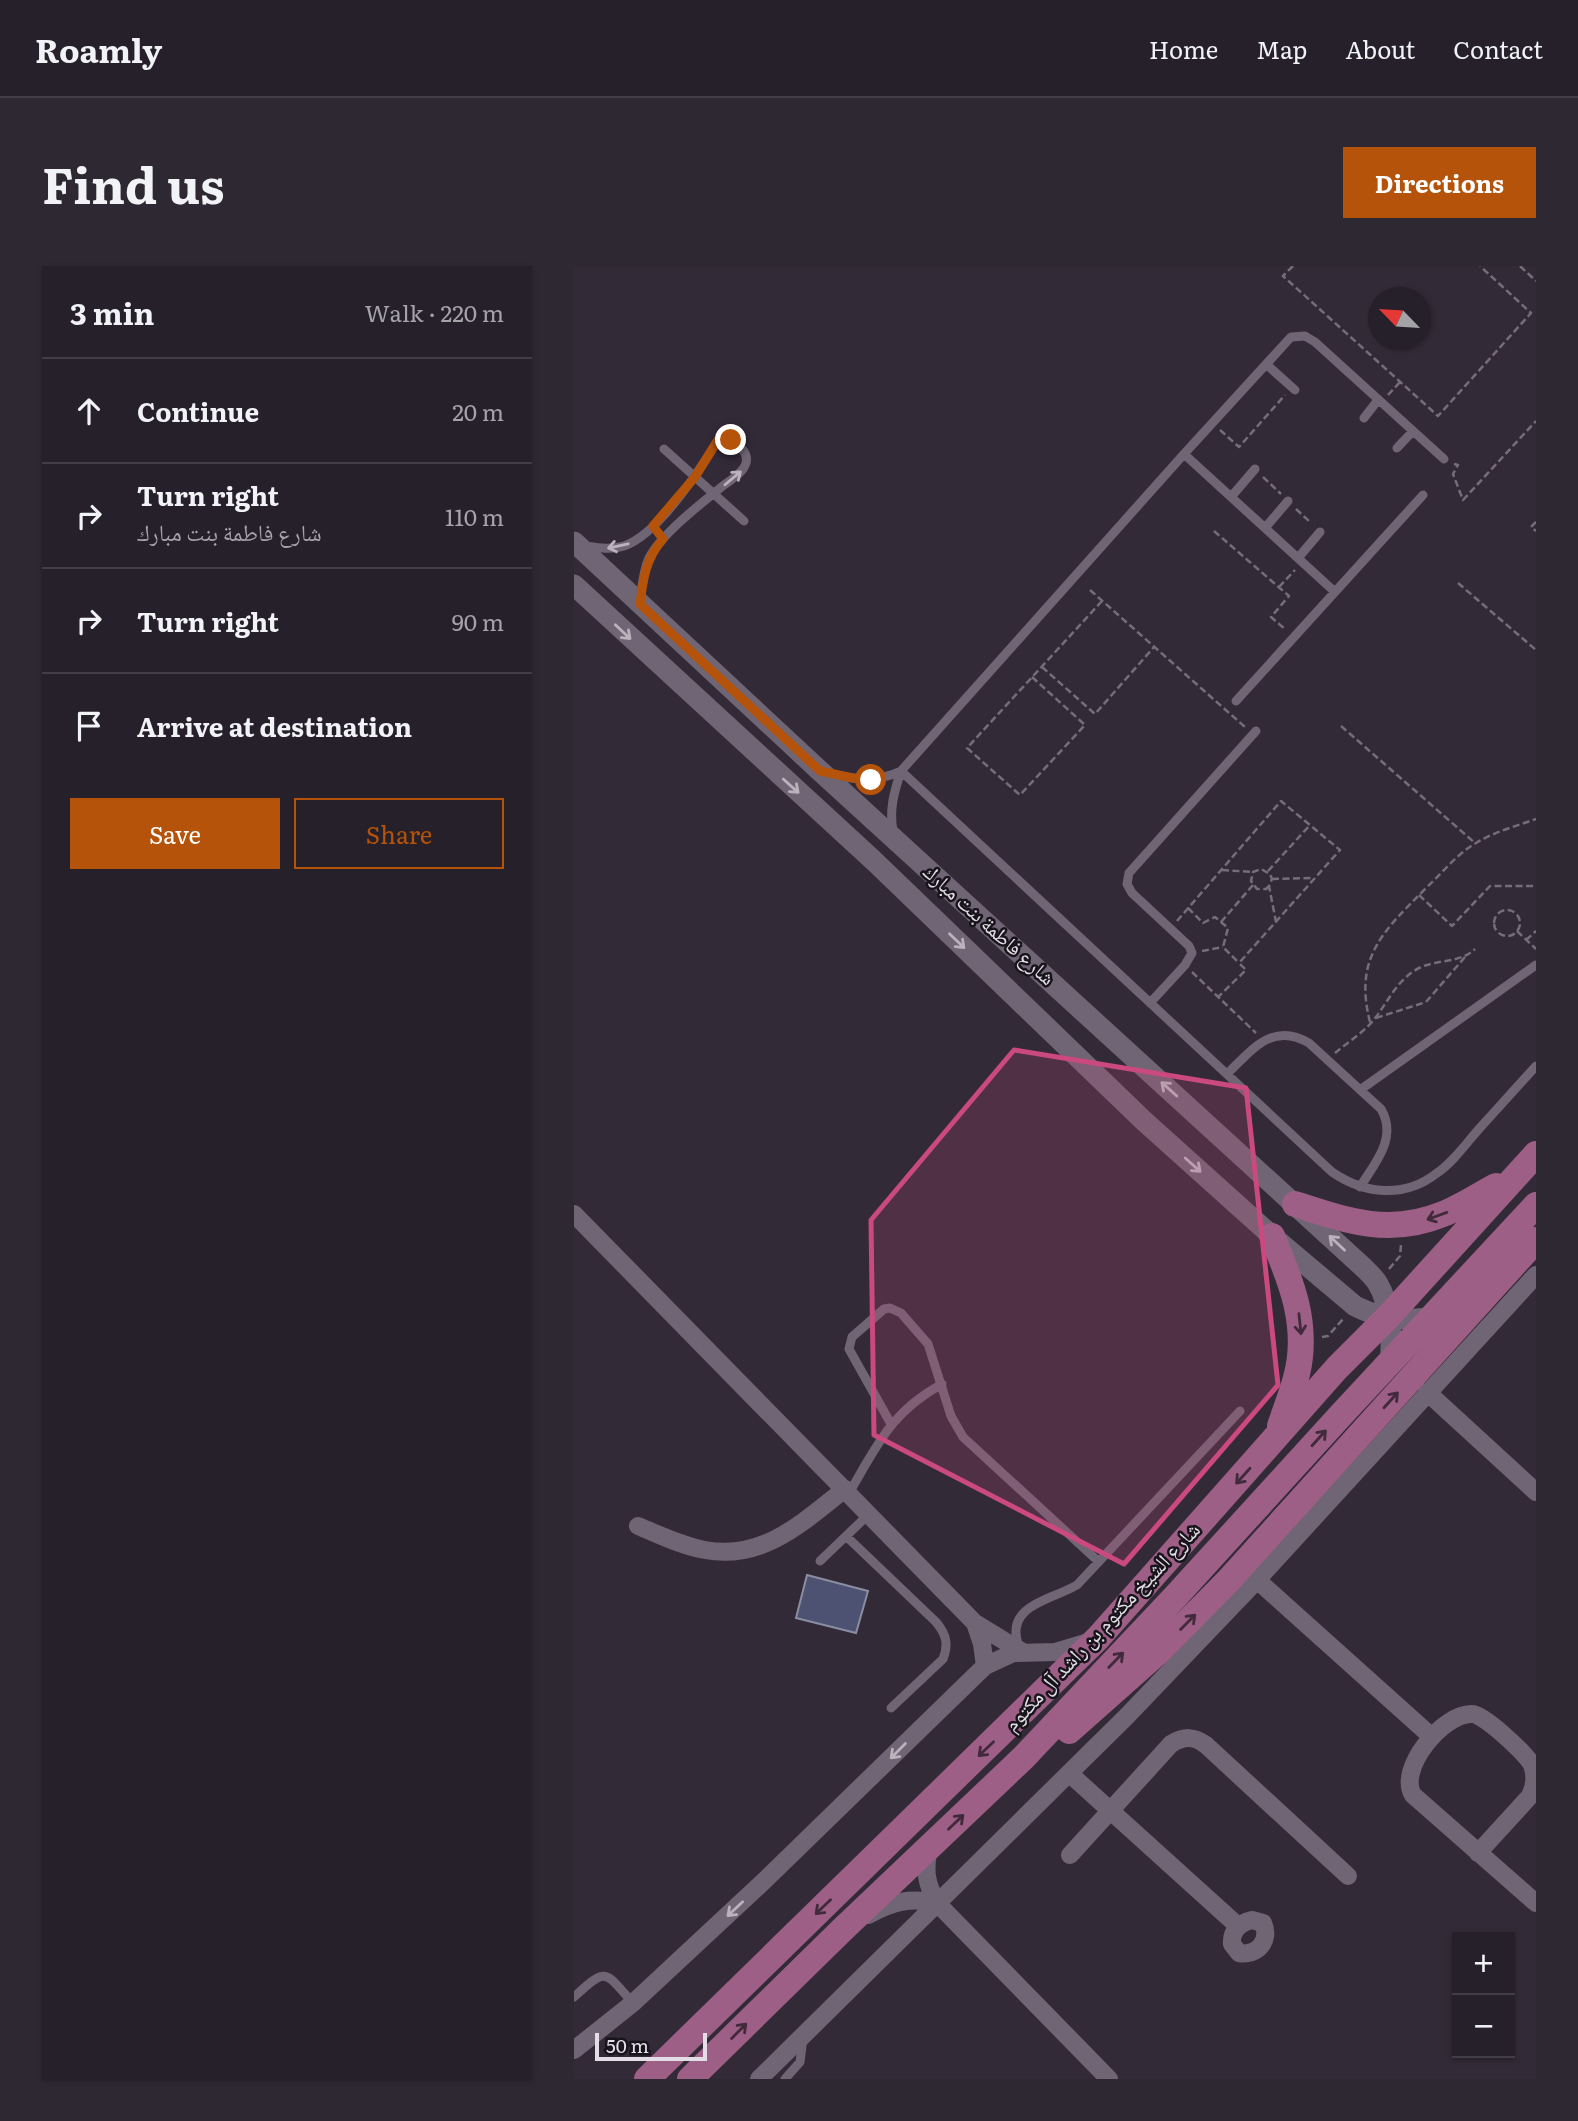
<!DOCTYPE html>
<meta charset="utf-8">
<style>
:root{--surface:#26202a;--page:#2e2832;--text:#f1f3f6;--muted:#a4a3a8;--line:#423e47;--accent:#b45309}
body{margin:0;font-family:Literata,"Noto Naskh Arabic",serif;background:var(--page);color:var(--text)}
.controls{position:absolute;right:21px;bottom:21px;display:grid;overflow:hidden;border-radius:0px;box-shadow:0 2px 5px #0004}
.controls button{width:63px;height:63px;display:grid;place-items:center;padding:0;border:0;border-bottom:2px solid var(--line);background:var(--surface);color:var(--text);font:35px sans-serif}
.compass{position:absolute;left:794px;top:21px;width:63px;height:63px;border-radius:50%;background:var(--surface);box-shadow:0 2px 5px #0004;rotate:295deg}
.scale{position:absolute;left:21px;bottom:18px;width:112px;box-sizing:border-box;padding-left:7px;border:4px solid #e3dde6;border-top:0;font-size:19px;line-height:24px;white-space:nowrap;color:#e3dde6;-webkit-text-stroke:5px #18141b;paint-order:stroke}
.stop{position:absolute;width:21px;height:21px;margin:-16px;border:5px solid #b45309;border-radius:50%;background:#fff}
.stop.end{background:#b45309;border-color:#fff;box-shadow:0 2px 7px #0008}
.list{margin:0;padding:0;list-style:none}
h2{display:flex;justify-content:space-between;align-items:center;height:91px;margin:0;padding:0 28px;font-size:30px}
h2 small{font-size:23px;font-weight:400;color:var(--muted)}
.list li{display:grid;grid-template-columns:46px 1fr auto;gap:21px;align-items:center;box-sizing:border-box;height:105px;padding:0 28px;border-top:2px solid var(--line)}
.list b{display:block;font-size:26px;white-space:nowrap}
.list p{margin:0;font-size:23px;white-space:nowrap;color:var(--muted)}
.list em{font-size:23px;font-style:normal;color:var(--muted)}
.actions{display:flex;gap:14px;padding:21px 28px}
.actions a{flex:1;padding:16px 0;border:2px solid var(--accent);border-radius:0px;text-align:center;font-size:24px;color:var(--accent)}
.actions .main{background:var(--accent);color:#fff}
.icon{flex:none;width:38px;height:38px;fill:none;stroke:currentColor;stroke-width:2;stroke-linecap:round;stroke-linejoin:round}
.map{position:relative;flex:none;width:962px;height:1813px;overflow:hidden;border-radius:0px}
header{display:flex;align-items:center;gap:42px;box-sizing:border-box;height:98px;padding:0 35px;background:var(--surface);border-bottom:2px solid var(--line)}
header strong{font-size:33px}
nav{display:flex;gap:38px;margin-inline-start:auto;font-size:24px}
.intro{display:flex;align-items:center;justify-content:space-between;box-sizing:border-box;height:168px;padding:0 42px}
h1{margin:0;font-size:49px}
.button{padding:18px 32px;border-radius:0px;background:var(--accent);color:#fff;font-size:24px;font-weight:700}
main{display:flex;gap:42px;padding:0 42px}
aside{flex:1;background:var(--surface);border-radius:0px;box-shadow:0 2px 5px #0004}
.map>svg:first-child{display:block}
.building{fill:#4d5172;stroke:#8b8ea0;stroke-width:2}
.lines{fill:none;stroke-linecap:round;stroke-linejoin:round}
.path{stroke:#756d79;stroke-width:2.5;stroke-dasharray:7 3.5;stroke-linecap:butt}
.service{stroke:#6f6575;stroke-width:9}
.minor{stroke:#6f6575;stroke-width:18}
.tertiary{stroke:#6f6575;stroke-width:21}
.primary{stroke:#9e5f86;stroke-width:26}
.oneway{stroke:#bab3be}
.oneway2{stroke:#402a3b}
.route{stroke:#b45309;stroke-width:9}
.marked{fill:#ca497e;fill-opacity:0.2;stroke:#ca497e;stroke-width:5;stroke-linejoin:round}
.labels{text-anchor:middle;stroke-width:5;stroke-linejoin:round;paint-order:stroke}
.street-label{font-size:21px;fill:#e3dde6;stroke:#18141b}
</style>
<header>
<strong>Roamly</strong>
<nav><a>Home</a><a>Map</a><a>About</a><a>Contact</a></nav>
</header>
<div class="intro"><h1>Find us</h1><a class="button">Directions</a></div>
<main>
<aside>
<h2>3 min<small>Walk · 220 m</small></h2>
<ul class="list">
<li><svg class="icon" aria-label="ahead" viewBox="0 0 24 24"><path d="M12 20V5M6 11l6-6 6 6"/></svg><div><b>Continue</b></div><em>20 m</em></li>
<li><svg class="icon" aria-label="right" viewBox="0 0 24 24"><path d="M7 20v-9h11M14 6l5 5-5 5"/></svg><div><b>Turn right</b><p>شارع فاطمة بنت مبارك</p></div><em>110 m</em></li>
<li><svg class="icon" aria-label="right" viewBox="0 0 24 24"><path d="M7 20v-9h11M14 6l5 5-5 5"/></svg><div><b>Turn right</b></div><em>90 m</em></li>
<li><svg class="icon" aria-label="arrive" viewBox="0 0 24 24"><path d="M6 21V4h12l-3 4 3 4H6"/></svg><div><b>Arrive at destination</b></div></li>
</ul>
<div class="actions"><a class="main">Save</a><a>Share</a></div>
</aside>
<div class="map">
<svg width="962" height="1813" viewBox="0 0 962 1813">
<rect width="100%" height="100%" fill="#332a38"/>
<path class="building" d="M233,1309L294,1325L282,1367L222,1352Z"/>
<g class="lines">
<path class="path" d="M719,0L709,10L864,150L957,47L906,0
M946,0L962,15
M814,129L826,116
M646,164L665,181L711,129
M880,198L884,199L879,208L889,234L962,155
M689,211L707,228
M722,243L737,257
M962,256L957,261L962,265
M640,265L715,330L697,351L712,364
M884,317L962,384
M705,321L721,304
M516,324L671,461
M468,401L521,448L580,381
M458,411L511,459L446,529L393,482L528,335
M767,460L901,577
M648,604L679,606
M694,605L736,559
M698,613L740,612
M695,620L692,623H683L677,615L679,606L687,603L696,608L698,613L695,620L702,656
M845,629L878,660L916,620H962
M614,642L629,657L641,651L654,662L649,681L665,697
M920 657a13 13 0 1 1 26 0a13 13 0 1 1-26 0Z
M603,655L707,535L766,584L665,697L672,704L644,731
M647,656L679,619
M943,665L962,683
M952,674L962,665
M628,685L649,681
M618,706L682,767
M802,752L852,736L891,691
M796,756C779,690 811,664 853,621C869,606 883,588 902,577C920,566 942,560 962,553
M761,787C774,776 792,765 802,751C814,735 822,717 840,705C859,692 884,699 901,683
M815,1003L826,990L827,979
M748,1071L754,1070L769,1053"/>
<path class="service" d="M692,98L721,124
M790,152L804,134
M823,182L839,165
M90,183L170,255
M610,188L761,326
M657,231L681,203
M691,262L714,235
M12,280C25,282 37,284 50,280C85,268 125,205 144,174L154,172C163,178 175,185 172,197C169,208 153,216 145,223C125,239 86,270 75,292C69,305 68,320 66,335
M724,292L746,266
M662,435L849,229
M327,505L758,906C790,928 830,933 863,907C879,896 891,879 904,864C923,843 943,821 962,800
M257,508C282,514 304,516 327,505
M319,565C315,544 320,526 327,505L610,188L717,71L731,70L741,76L870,193
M576,737L611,699L618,687L615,680L558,627L553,618L555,607L682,465
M653,808C677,785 698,755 735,777L807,843C824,872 801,897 786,921
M786,824L962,699
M317,1158L275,1083L278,1071L310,1043L316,1042L327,1047L354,1078L377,1150L389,1171L525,1296
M275,1227C304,1178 317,1146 368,1118
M272,1270L362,1356C372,1368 375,1378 369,1393L317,1442
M246,1295L294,1249
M445,1381C429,1339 478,1334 503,1319L666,1145
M0,1731C34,1700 30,1705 59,1737
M211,1813L226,1796L229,1772"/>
<path class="minor" d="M0,948L401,1357L447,1385
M853,1126L962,1226
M64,1260C86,1269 108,1280 131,1284C189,1295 229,1256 271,1223
M683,1314L858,1471
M401,1357L408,1378L411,1400
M496,1508L664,1660
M355,1582C350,1604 352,1619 364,1638L535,1813
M904,1587L956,1530C961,1520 962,1510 958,1499C952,1488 910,1448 898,1448C869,1447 823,1503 839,1529L962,1637
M496,1589L597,1478C610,1470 620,1470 632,1479L774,1610
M294,1649C318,1636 338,1630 364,1638
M678,1654L689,1657C697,1675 683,1690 665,1687L658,1678C657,1665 665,1657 678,1654Z
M0,1784L59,1737L190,1615L411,1400L439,1387L481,1386L514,1376
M185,1813L553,1450L683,1314L962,1009"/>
<path class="tertiary" d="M0,276L246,505L789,1001C794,1006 800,1011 804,1018C816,1038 819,1073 816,1096
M0,319L299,594L570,855L698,970L781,1040C804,1052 831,1055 857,1052"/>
<path class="primary" d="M721,938C773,955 816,970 869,948C887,941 905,929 922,920
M698,970C717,1015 735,1058 723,1108C719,1125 712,1142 706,1160
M495,1465L583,1387L654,1315L962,974
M73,1813L524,1372L763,1102L814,1051L962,888
M116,1813L269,1663L449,1492L601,1331L766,1150L962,939"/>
</g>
<defs><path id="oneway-shaft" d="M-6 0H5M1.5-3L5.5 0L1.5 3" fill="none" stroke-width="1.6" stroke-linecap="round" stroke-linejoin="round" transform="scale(1.75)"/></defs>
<g class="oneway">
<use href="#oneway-shaft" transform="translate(159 212) rotate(-40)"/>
<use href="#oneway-shaft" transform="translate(44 280) rotate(168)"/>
<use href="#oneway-shaft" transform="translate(49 366) rotate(43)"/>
<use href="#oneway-shaft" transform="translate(217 520) rotate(42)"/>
<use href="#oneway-shaft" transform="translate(383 675) rotate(44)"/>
<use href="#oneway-shaft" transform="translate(595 823) rotate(-138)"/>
<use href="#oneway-shaft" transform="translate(619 899) rotate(42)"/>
<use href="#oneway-shaft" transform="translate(763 977) rotate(-137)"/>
<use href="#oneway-shaft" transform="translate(324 1485) rotate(135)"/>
<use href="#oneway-shaft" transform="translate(161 1643) rotate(137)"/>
</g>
<g class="oneway2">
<use href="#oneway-shaft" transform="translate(863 950) rotate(160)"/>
<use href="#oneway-shaft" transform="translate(726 1058) rotate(84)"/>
<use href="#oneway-shaft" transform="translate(817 1134) rotate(-48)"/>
<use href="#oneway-shaft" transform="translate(745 1172) rotate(-48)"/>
<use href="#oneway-shaft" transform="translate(669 1210) rotate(132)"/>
<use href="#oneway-shaft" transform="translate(614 1356) rotate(-45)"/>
<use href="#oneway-shaft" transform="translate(542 1394) rotate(-46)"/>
<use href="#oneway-shaft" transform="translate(412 1483) rotate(136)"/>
<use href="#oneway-shaft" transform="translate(382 1556) rotate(-44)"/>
<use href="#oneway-shaft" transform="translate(249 1641) rotate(136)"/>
<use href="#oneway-shaft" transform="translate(165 1765) rotate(-45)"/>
</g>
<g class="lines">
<path class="route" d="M157,174L150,172L144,174L121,211L79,260L89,273C72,292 69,313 66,338L246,505L279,512L297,514"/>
</g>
<path class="marked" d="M440,784L672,822L704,1119L550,1298L300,1169L297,954Z"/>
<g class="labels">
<g class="street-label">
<text transform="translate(415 659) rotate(42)" y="7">شارع فاطمة بنت مبارك</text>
<text transform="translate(528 1361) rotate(-47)" y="7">شارع الشيخ مكتوم بن راشد آل مكتوم</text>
</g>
</g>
</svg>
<div class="controls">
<button>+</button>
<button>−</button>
</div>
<svg class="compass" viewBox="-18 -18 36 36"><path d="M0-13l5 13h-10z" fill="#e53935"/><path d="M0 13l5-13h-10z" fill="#a4a3a8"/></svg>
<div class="scale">50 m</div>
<div class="stop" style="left:297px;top:514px"></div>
<div class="stop end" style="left:157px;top:174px"></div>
</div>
</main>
